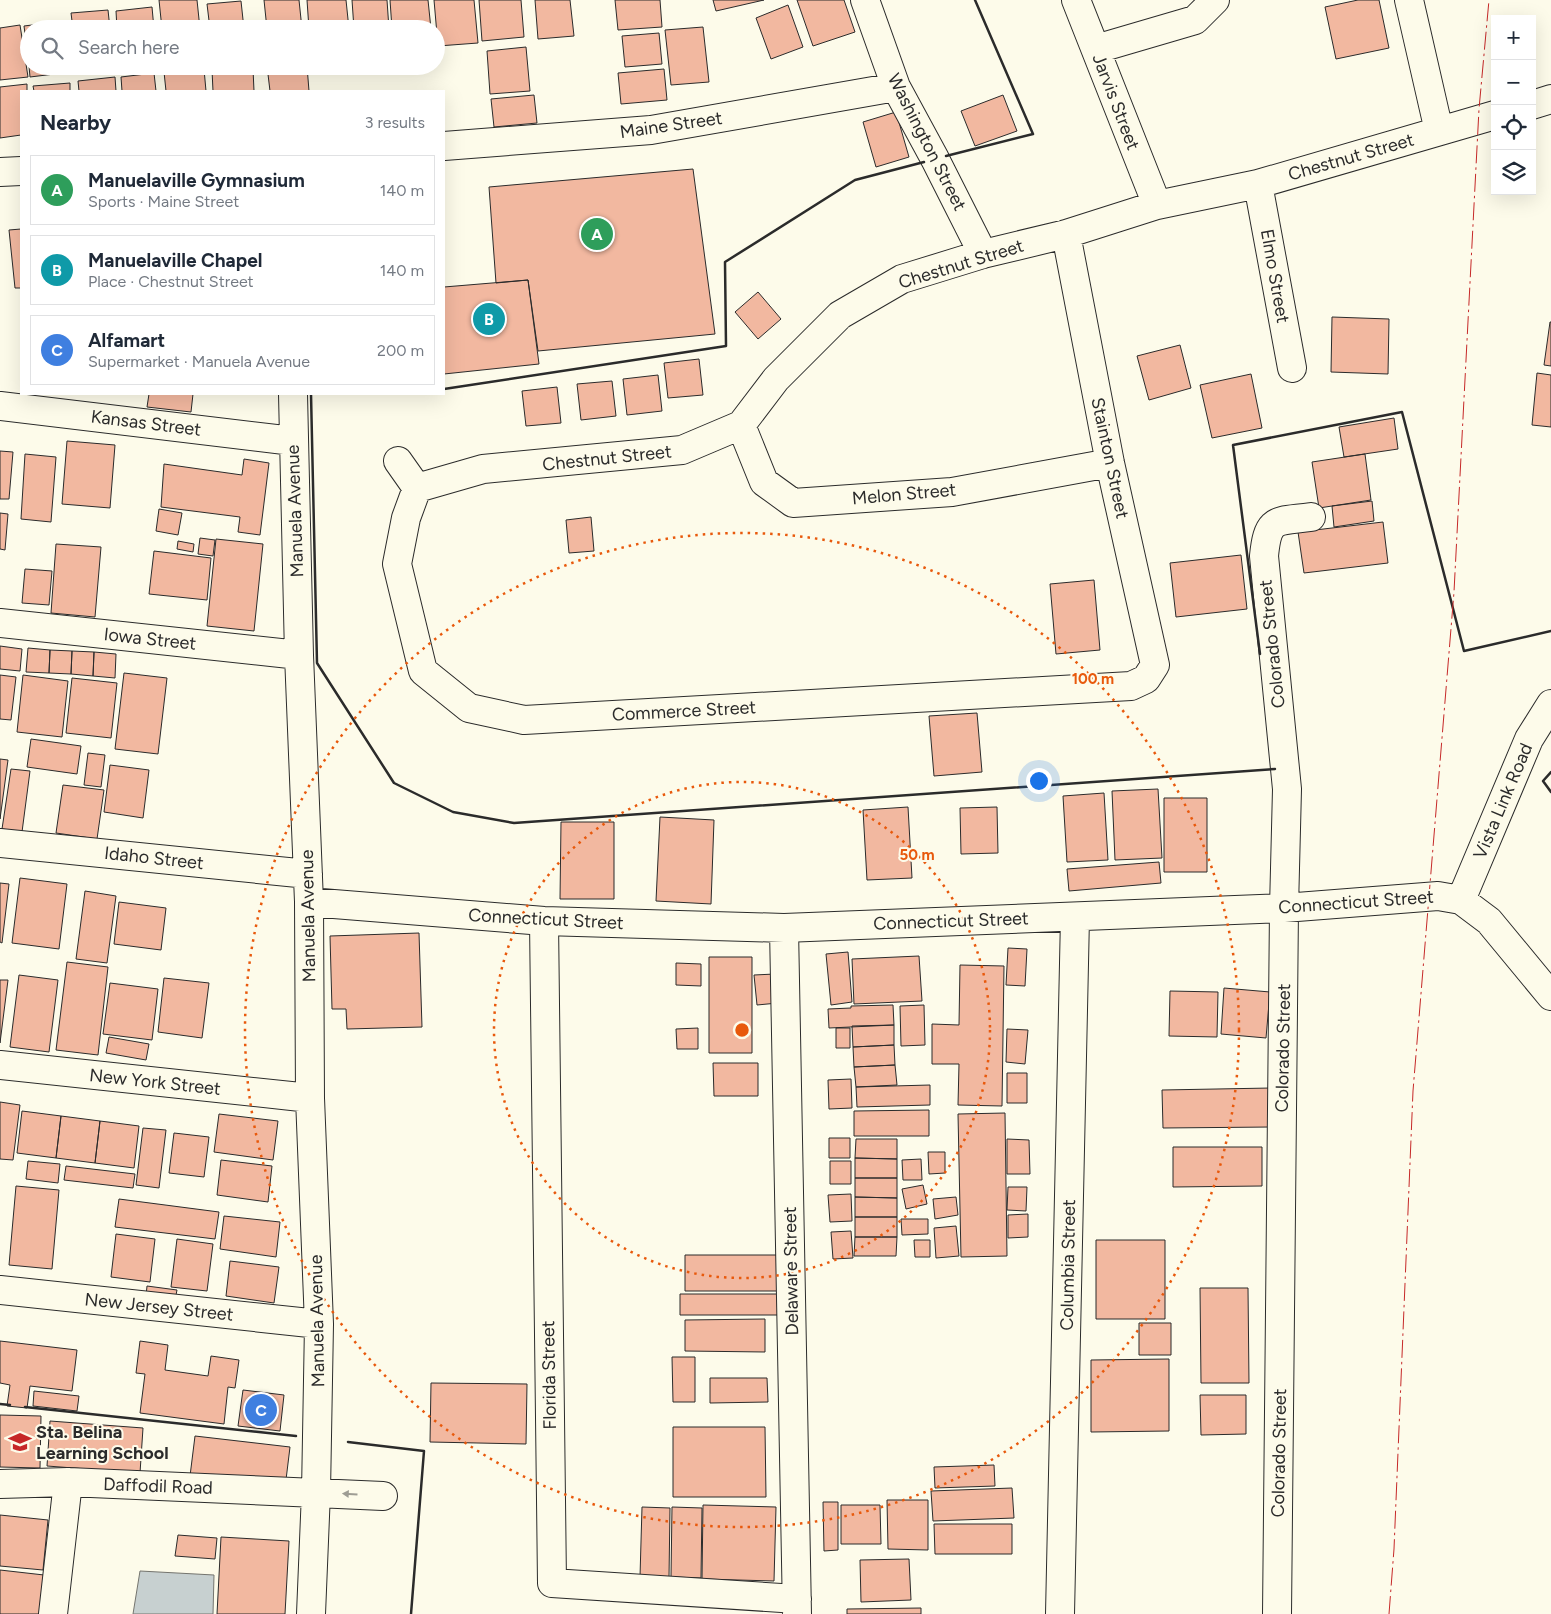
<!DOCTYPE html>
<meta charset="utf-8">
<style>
:root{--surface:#fff;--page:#f2f2f3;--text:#1f2937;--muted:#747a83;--line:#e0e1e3;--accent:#c62828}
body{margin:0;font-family:Figtree,sans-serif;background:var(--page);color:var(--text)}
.controls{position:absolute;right:15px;top:15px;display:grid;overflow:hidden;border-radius:0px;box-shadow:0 5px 20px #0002}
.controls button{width:45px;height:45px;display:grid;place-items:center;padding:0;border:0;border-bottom:1px solid var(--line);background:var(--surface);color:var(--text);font:25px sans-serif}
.you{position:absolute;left:1038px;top:780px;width:18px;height:18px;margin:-12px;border:4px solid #fff;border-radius:50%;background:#1a73e8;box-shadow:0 0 0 8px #1a73e833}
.badge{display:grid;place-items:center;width:32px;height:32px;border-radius:50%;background:var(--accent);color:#fff;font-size:16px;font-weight:700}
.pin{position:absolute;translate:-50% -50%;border:2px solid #fff;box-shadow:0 1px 5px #0006}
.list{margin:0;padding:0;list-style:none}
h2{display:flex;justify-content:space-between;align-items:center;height:65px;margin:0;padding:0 20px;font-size:21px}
h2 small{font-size:16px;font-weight:400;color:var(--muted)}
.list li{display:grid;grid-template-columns:32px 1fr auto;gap:15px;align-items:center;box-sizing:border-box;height:70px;margin:0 10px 10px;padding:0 10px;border:1px solid var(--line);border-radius:0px}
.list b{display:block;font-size:19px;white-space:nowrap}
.list p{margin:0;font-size:16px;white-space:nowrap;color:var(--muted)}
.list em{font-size:16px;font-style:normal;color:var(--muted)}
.icon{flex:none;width:28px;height:28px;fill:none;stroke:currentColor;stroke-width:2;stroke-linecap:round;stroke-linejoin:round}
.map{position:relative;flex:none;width:1551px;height:1614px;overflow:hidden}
.search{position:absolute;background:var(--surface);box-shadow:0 5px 20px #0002;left:20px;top:20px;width:425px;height:55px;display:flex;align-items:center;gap:12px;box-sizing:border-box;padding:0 18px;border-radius:28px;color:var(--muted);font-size:19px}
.panel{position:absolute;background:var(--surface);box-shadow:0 5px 20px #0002;left:20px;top:90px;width:425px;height:305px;border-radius:0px}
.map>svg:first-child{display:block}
.water{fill:#c7d0d0;stroke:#74746e}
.building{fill:#f2b8a0;stroke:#2b2b2b}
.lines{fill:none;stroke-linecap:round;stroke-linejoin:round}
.minor-casing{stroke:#2b2b2b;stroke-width:30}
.minor{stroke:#fdfbea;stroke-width:28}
.wall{stroke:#2b2b2b;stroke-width:2.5}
.power{stroke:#c62828;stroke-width:1;stroke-dasharray:18 4 2.5 4;stroke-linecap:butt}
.oneway{fill:#9e9d94}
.ring{fill:none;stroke:#e8590c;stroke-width:2.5;stroke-dasharray:2.5 5}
.labels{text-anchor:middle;stroke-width:4;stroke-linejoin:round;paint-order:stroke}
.street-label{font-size:18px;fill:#2b2b2b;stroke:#fdfbea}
.poi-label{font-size:18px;font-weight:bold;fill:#2b2b2b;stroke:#fdfbea;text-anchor:start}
.centre{fill:#e8590c;stroke:#fdfbea;stroke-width:2.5}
.ring-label{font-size:15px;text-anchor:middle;font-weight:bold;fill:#e8590c;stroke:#fdfbea;stroke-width:4;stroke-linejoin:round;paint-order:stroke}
</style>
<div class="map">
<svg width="1551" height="1614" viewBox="0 0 1551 1614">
<rect width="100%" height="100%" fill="#fdfbea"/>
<path class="water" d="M140,1571L214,1575L213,1614H133Z"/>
<path class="building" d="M159,0H197L200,29H162Z
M264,0H299L302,29H267Z
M307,0H346L349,29H309Z
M352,0H387L389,29H354Z
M390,0H428L431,29H392Z
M434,0H474L478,43L438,46Z
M479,0H521L524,37L482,41Z
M535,0H570L574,36L538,39Z
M615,0H660L662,27L618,30Z
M713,0H764L716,11Z
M797,0H844L855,32L813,46Z
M1358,0H1379L1389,48L1336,59L1325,7Z
M241,1L244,29H210L207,4Z
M788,5L803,47L771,59L756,18Z
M152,7L154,29H117L116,11Z
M108,10L110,29H73L71,13Z
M64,21L65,29H29V64L24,26Z
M20,25L28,77L0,80V28Z
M703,27L709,82L671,85L665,30Z
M659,33L662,64L625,67L622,36Z
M526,47L530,91L490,94L487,51Z
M29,66H70L71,72L30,77Z
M267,66H307L309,91H270Z
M204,69L206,91H166L164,72Z
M253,69L254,91H213L212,70Z
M664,69L667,100L621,104L618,73Z
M154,73L156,91H122L121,77Z
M115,77L116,91H79L78,81Z
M70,83V91H34L33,86Z
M27,84V91H21V135L0,138V87Z
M534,95L537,123L494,127L491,99Z
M1003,95L1017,131L975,146L961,111Z
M896,112L909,157L876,167L863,122Z
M693,169L715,334L538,351L528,280L496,283L489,187Z
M21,229V288H15L9,230Z
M528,280L539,364L444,374V287Z
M758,292L781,319L758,339L735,312Z
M1332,317L1389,319L1388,374L1331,372Z
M1550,322H1551V366L1544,365Z
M1180,345L1191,388L1149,400L1137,356Z
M699,359L703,395L668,398L664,363Z
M1537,373L1551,375V427L1532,425Z
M1251,374L1262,428L1212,438L1200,385Z
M658,375L662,411L627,415L623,379Z
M612,381L616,416L581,420L577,384Z
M557,387L561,423L526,426L522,391Z
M149,394H193L191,412L147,407Z
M1394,418L1398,449L1344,457L1339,427Z
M67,441L115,445L110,508L62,504Z
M0,451L13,452L9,499H0Z
M25,454L56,457L51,522L21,519Z
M1365,454L1371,500L1319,508L1312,462Z
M244,459L269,463L260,535L238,532L240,517L161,507L164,464L242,475Z
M1372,501L1374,521L1334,527L1332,506Z
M159,509L182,513L178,535L156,531Z
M0,513L8,514L5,550L0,549Z
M591,517L594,551L569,553L566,520Z
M1383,522L1388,563L1304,573L1298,532Z
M200,538L215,540L213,556L198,554Z
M216,539L263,544L254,631L207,626Z
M178,541L194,544L193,552L177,549Z
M56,544L101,547L95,617L51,613Z
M154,551L211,558L207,600L149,594Z
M1241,555L1247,609L1176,617L1170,563Z
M25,569L52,571L49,605L22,603Z
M1094,580L1100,650L1056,654L1050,584Z
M0,646L22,649L20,671L0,669Z
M28,648L50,650L49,673L26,672Z
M50,650L72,651L71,674L49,673Z
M72,651L94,652L93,676L71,674Z
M94,652L116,654L115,678L93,676Z
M124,673L167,678L158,754L115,749Z
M0,675L16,677L11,720L0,719Z
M23,675L68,681L62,737L17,732Z
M72,678L117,683L111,738L66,733Z
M977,713L982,772L934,776L929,716Z
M31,739L81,746L77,774L27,767Z
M88,753L105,755L101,787L84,785Z
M0,759L8,760L0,819Z
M110,765L149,770L143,818L104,812Z
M11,769L30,771L22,832L2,829Z
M63,785L104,790L97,839L56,833Z
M1158,789L1162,858L1115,860L1112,791Z
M1104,793L1108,860L1067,862L1063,796Z
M1164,798H1207V872H1164Z
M908,807L912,878L867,880L863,810Z
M997,807L998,853L961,854L960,808Z
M660,817L714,820L711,904L656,901Z
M561,822H614V899H560Z
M1159,862L1161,883L1069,891L1067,869Z
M20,878L67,884L59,949L12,943Z
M0,883L9,884L2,943L0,942Z
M85,891L116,896L107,963L76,959Z
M119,902L166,908L161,950L114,944Z
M419,933L422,1027L347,1029L346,1009H332L330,936Z
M1008,948L1027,949L1025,986L1006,985Z
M848,952L852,1002L831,1005L826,954Z
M919,956L922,1001L854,1004L852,959Z
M709,957H752V1053H709Z
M67,962L108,967L98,1055L56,1050Z
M676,963L701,964V986L676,985Z
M960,965L1004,966L1002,1106L958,1105L959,1064H932V1024L959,1025Z
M775,974L778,1003L757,1005L754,975Z
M19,975L58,980L49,1052L10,1047Z
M164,978L209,983L202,1038L158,1032Z
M0,980H8L0,1043Z
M110,983L158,989L152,1040L103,1034Z
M1224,988L1270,992L1266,1038L1221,1034Z
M1170,991L1218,992L1217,1037L1169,1036Z
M893,1005L894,1025L829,1028L828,1009L851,1008V1006Z
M924,1005L925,1045L901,1046L900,1006Z
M894,1025V1045L853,1047L852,1026Z
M698,1028V1049H677L676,1029Z
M836,1028H850V1048H836Z
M1007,1029L1028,1030L1025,1064L1006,1062Z
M109,1037L149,1044L146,1060L106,1053Z
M894,1045L895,1065L854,1067L853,1047Z
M713,1063H758V1096H714Z
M895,1065L897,1085L856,1087L854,1067Z
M1007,1073H1027V1103H1007Z
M851,1079L852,1108L829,1109L828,1080Z
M930,1085V1105L857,1107L856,1087Z
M1271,1088V1127L1163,1128L1162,1090Z
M0,1102L20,1105L13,1160L0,1159Z
M929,1110V1136H854V1111Z
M22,1111L61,1116L56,1158L17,1153Z
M1005,1113L1007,1256L961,1257L958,1114Z
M219,1114L278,1121L273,1160L214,1152Z
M61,1116L100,1121L95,1163L56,1158Z
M100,1121L139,1126L134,1168L95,1163Z
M143,1128L166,1130L159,1188L136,1185Z
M174,1133L209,1137L204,1177L169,1173Z
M829,1138H850V1158H829Z
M856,1139H897V1159L855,1158Z
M1007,1139L1029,1140L1030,1174H1007Z
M1173,1147H1262V1186L1173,1187Z
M928,1152H945V1173L929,1174Z
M855,1158L897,1159V1178H855Z
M921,1159L922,1180H903L902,1160Z
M221,1160L272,1166L268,1202L217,1195Z
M28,1161L60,1164L58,1183L26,1179Z
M830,1161H851V1184H830Z
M66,1166L135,1174L133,1188L64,1180Z
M855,1178H897V1198L855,1197Z
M923,1185L927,1204L906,1209L902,1189Z
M16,1186L59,1190L52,1269L9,1265Z
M1008,1187H1027L1026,1211L1007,1210Z
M851,1194L852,1221L830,1222L828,1195Z
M855,1197L897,1198V1217H855Z
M956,1197L958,1215L935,1219L933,1199Z
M119,1199L219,1212L215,1239L115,1227Z
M1028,1214V1237L1008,1238V1215Z
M224,1216L280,1222L276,1257L220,1249Z
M855,1217H897V1237H855Z
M901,1219H928V1234L902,1235Z
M956,1226L959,1256L936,1258L934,1228Z
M851,1231L853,1258L833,1259L831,1232Z
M116,1234L155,1239L150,1282L111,1277Z
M855,1237H897L896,1256H854Z
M177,1239L213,1244L207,1291L171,1287Z
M914,1240H930V1257H915Z
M1096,1240H1165V1319H1096Z
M685,1255H784V1291H685Z
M230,1261L279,1267L274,1303L226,1296Z
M147,1286L177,1290L175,1300L146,1296Z
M1200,1288H1248L1249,1383H1201Z
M680,1294H781V1315H680Z
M765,1319V1352L685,1351V1320Z
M1139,1323H1171V1355H1139Z
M0,1341L77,1350L72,1391L30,1386L27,1408L7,1406L10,1385L0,1383Z
M140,1341L168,1345L165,1370L208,1376L211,1356L239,1360L235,1388L228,1387L224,1424L140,1413L145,1374L136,1373Z
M672,1357H695V1402H673Z
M1169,1359V1431L1091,1432V1360Z
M710,1378H767L768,1402L710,1403Z
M431,1383L527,1384L526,1444L430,1442Z
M243,1390L284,1395L280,1431L238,1426Z
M34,1391L79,1396L77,1411L33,1406Z
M1200,1395H1246V1434L1201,1435Z
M0,1415L41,1416L40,1468L0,1467Z
M50,1421L143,1428L140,1473L47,1466Z
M673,1427H765L766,1497H673Z
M195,1436L290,1447L285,1488L190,1476Z
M994,1465L995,1486L935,1488L934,1467Z
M1012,1488L1014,1518L933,1521L931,1491Z
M887,1500H928V1550L888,1549Z
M823,1502H838V1550L824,1551Z
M703,1505L776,1507L774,1581L702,1579Z
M841,1505H880L881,1544H841Z
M642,1507L670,1508L669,1577H640Z
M672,1507L702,1508L701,1578L671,1577Z
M0,1515L48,1520L43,1570L0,1566Z
M934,1524H1012V1554H935Z
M178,1535L217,1538L215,1559L175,1556Z
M221,1537L289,1541L285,1614H217Z
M909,1559L911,1600L861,1602L860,1560Z
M0,1570L44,1575L40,1614H0Z
M921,1608V1614H847V1609Z"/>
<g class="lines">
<defs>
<path id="minor" d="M865,0L896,87L935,159L983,254
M1076,0L1157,205
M1409,0L1439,131
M1096,49L1195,20L1215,0
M1532,105L1551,99
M444,146L651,130L896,87
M0,172L21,171
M1258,184L1292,368
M293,394L299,655L309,902L310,1098L319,1324L316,1492L311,1614
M0,406L293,441
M741,425L764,482L793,503L952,492L1110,463
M398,461L417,488L483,469L682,450L741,425L776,379L840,315L902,279L983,254L1066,234L1157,205L1258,184L1495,115
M417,488L406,518L397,564L423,671L469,708L524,720L1131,686L1146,679L1155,665L1110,463L1066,234
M0,623L299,655
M0,843L308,874
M1461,900L1529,739L1551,704
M309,902L544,921L784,928L1284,908L1438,896L1461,900L1489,921L1551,996
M544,921L552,1583L797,1599
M784,928L797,1614
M0,1065L310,1098
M0,1290L319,1324
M0,1484L68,1482L383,1496
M53,1614L68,1482
M1060,1614L1075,917
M1277,1614L1284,908L1287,789L1264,556C1268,516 1276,522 1311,517"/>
</defs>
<use href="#minor" class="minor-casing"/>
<use href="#minor" class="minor"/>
<path class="wall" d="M946,156L1033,134L975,0
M444,389L726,346L725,262L855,180L924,162
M311,394L317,663L394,783L453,812L514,823L1275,769
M1260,654L1233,445L1402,412L1464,651L1551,631
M1551,772L1543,781L1551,792
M0,1404L10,1405
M25,1407L296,1436
M348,1442L424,1451L411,1614"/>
<path class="power" d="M1389,1614L1394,1549L1413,1091L1454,592L1479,109L1489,0"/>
</g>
<defs><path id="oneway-solid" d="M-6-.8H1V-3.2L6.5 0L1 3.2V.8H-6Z" transform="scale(1.25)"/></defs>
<use class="oneway" href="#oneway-solid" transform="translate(350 1494) rotate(-177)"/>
<g class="ring">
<circle cx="742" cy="1030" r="248"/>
<circle cx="742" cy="1030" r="497"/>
</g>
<defs>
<symbol id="school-bare" viewBox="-9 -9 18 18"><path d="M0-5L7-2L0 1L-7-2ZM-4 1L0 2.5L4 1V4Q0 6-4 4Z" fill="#c62828" stroke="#fdfbea" stroke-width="2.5" paint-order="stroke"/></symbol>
</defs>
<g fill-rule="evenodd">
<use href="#school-bare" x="4" y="1426" width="32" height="32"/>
</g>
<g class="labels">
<g class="street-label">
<text transform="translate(1116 102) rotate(69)" y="6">Jarvis Street</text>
<text transform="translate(671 125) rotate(-8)" y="6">Maine Street</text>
<text transform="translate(927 142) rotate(63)" y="6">Washington Street</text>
<text transform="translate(1351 157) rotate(-16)" y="6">Chestnut Street</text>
<text transform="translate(961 264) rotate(-17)" y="6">Chestnut Street</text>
<text transform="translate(1275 276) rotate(80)" y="6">Elmo Street</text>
<text transform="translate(146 423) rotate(7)" y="6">Kansas Street</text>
<text transform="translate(607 458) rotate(-6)" y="6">Chestnut Street</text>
<text transform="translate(1110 458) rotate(78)" y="6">Stainton Street</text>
<text transform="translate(904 494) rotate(-5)" y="6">Melon Street</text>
<text transform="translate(295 511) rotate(-92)" y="6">Manuela Avenue</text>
<text transform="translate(150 639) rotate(6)" y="6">Iowa Street</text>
<text transform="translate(1272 644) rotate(-96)" y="6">Colorado Street</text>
<text transform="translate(684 711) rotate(-3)" y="6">Commerce Street</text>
<text transform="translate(1503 801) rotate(-67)" y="6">Vista Link Road</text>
<text transform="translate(154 858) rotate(6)" y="6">Idaho Street</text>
<text transform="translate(1356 902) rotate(-4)" y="6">Connecticut Street</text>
<text transform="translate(308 916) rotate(-91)" y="6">Manuela Avenue</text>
<text transform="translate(546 919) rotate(3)" y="6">Connecticut Street</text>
<text transform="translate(951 921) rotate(-2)" y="6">Connecticut Street</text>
<text transform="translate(1283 1048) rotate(-89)" y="6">Colorado Street</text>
<text transform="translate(155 1082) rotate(6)" y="6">New York Street</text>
<text transform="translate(1068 1265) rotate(-89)" y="6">Columbia Street</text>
<text transform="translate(791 1271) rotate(-91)" y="6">Delaware Street</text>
<text transform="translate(159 1307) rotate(6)" y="6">New Jersey Street</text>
<text transform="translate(317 1321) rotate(-91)" y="6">Manuela Avenue</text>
<text transform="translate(549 1375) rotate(-91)" y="6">Florida Street</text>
<text transform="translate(1279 1453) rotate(-89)" y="6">Colorado Street</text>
<text transform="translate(158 1486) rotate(2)" y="6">Daffodil Road</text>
</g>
<g class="poi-label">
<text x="36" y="1438">Sta. Belina<tspan x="36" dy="21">Learning School</tspan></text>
</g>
</g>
<circle cx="742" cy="1030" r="8" class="centre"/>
<g class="ring-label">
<text x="1093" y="684">100 m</text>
<text x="917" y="860">50 m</text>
</g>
</svg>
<div class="controls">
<button>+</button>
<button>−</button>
<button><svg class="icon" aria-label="locate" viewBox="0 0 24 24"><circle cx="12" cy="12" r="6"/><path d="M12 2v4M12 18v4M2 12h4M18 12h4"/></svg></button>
<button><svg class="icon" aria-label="layers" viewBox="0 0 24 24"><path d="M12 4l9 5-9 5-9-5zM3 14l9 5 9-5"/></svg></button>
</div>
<div class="you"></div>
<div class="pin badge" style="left:597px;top:234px;background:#2e9e5b">A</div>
<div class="pin badge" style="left:489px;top:319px;background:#0f9aa8">B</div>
<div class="pin badge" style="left:261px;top:1410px;background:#3f7fe0">C</div>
<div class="search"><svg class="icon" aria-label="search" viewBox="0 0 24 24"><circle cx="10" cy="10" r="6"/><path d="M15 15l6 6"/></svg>Search here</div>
<section class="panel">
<h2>Nearby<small>3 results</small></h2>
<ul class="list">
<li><span class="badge" style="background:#2e9e5b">A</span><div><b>Manuelaville Gymnasium</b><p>Sports · Maine Street</p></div><em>140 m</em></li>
<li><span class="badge" style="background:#0f9aa8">B</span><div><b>Manuelaville Chapel</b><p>Place · Chestnut Street</p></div><em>140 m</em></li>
<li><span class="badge" style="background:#3f7fe0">C</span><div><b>Alfamart</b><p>Supermarket · Manuela Avenue</p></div><em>200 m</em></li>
</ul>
</section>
</div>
